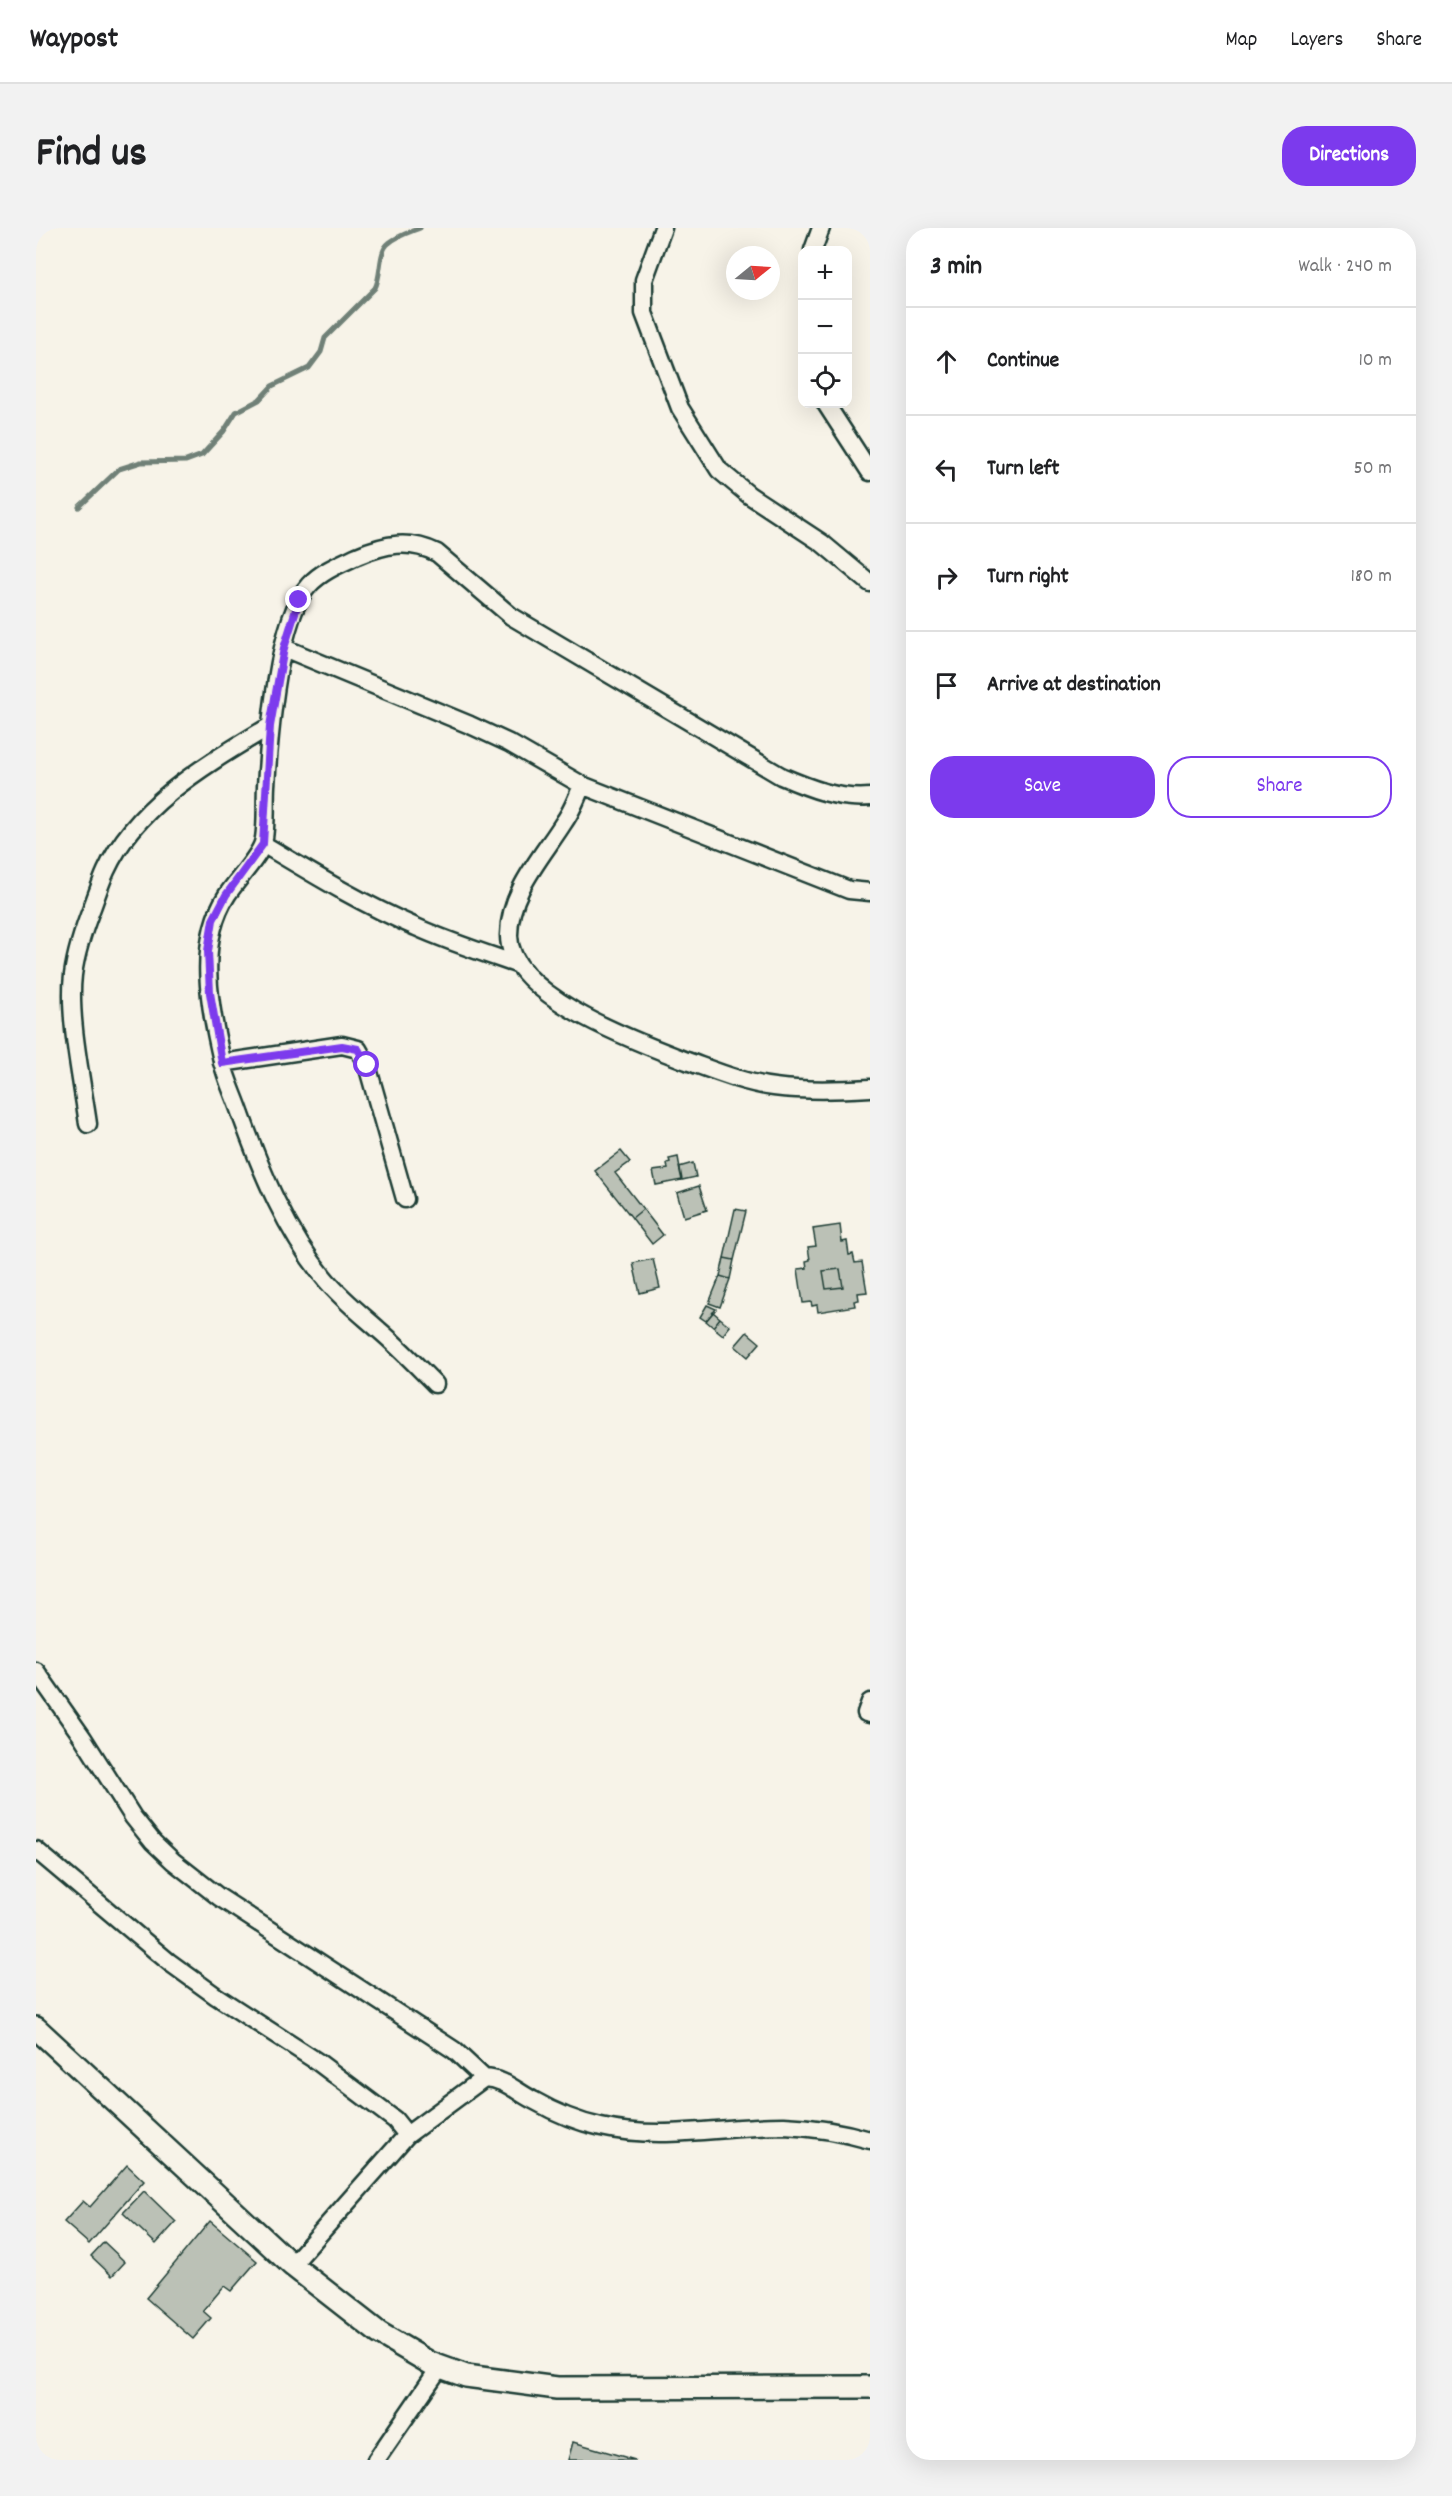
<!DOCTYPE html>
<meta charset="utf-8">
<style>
:root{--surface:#fff;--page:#f2f2f2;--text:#202124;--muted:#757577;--line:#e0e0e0;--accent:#7c3aed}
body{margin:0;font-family:Dekko,sans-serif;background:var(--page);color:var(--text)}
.controls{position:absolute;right:18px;top:18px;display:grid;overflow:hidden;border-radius:12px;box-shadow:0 6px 24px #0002}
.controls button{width:54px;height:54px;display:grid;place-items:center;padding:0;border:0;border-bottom:2px solid var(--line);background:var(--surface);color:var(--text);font:30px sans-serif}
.compass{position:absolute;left:690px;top:18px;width:54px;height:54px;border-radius:50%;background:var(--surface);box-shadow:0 6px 24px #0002;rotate:72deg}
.stop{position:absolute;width:18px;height:18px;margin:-14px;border:4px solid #7c3aed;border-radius:50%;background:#fff}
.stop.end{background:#7c3aed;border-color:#fff;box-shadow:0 2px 6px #0008}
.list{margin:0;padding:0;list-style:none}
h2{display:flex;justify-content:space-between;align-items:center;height:78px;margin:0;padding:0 24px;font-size:26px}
h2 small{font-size:20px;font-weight:400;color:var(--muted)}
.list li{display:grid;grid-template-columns:39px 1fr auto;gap:18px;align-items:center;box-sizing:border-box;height:108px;padding:0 24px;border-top:2px solid var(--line)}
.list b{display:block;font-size:22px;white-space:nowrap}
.list em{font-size:20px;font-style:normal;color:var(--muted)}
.actions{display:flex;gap:12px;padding:18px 24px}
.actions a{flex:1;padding:14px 0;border:2px solid var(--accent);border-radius:24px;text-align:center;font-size:21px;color:var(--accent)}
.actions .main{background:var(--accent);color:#fff}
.icon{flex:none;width:33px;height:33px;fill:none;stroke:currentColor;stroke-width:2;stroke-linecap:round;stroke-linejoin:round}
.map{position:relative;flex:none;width:834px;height:2232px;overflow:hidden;border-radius:24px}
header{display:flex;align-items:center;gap:36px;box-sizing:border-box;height:84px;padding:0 30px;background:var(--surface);border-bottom:2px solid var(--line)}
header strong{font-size:28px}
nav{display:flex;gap:33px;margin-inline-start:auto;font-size:21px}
.intro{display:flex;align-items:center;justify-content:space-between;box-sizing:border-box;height:144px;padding:0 36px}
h1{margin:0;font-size:42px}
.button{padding:15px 27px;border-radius:24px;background:var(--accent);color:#fff;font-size:21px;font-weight:700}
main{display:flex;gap:36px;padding:0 36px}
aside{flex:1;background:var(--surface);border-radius:24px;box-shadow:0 6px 24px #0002}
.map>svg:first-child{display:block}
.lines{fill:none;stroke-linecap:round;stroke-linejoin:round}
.stream{stroke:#6f8077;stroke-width:5}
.building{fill:#bbc1b6;stroke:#1f3d34;stroke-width:1.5}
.minor-casing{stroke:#1f3d34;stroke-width:21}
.tertiary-casing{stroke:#1f3d34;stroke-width:26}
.minor{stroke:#f7f3e8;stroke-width:16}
.tertiary{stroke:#f7f3e8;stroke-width:21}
.route{stroke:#7c3aed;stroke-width:8}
</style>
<header>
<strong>Waypost</strong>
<nav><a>Map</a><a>Layers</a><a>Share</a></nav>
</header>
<div class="intro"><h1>Find us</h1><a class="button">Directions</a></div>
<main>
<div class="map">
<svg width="834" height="2232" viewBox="0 0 834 2232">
<rect width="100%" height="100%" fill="#f7f3e8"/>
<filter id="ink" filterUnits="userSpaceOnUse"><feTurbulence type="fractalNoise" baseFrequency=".0167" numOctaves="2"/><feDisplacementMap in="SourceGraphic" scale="12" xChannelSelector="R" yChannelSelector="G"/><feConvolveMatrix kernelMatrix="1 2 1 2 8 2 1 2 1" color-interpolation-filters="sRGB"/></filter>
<g filter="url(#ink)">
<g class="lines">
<path class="stream" d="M43,279L83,241L105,234L150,233L166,227L188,203L200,184L223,172L236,158L273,140L285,124L289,110L339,60C346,47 342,23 353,15C361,8 374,4 384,0"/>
</g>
<path class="building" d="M585,923L594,934L579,945L607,981L596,990L559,943Z
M642,929L646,952L620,957L617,943L632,941L631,935L634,934L633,931Z
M657,935L660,949L646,952L643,939Z
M663,958L671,982L648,989L641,965Z
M607,981L627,1007L616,1016L596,990Z
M699,981L710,983L698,1032L688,1030Z
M804,997L806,1014L811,1013L813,1027L817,1026L819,1035L826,1034L831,1064L822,1065L823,1072L818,1073L819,1078L782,1084L781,1077L776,1078L775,1074L767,1075L762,1041L771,1040L770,1033L774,1032L772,1019L780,1018L777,1001Z
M688,1030L698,1032L694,1051L684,1048Z
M617,1031L624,1060L604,1065L597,1035Z
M804,1041L807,1059L790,1061L787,1043Z
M684,1048L694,1051L684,1079L673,1075Z
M671,1077L680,1081L670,1093L664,1089Z
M677,1084L684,1090L677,1099L670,1093Z
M684,1090L694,1098L687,1107L677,1099Z
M711,1104L724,1115L712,1129L699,1118Z
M91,1937L108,1953L53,2016L28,1994L47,1973L54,1979Z
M108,1963L140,1994L120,2016L87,1985Z
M174,1993L221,2033L195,2063L188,2058L167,2083L175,2090L157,2111L110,2070Z
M68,2014L89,2034L76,2048L55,2028Z
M537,2214L599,2232H532Z"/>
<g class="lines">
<defs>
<path id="minor" d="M627,0L608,52V85L644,180L683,242L713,267L786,315L834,355
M777,22L785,0
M790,176L834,244
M248,420L434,497L473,515L546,557L813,662L834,664
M546,557C541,570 536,583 528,594C506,629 473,664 473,707C472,768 604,815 651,833C679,843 708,855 738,859C769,863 803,862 834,860
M227,616C277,646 326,676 380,699C413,714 448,725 483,737
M186,835L306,817L322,821L331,837L369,971
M52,896C46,853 32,789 37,747C40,723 48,700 57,677C61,666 65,654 70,643C101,575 173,535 234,498
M399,1156C381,1138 363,1119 343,1102C325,1086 306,1071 290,1052C250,1004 226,945 205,887C199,869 190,851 186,833C174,779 160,715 191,667C200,653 223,629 227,615C231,601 229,574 230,558C233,511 241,392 273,357C286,343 304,336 321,328C349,316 373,311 401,325L475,388L745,548C773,560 803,572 834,569
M0,1443L47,1510L97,1589L117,1614L137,1633L183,1669L418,1822L448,1850
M834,1474L830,1485L834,1486
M0,1622L133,1734L180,1768L282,1834L359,1892L371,1907
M256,2037L371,1907L448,1850C469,1851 478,1862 497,1872C518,1884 541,1894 565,1899C626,1913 687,1898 748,1898C777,1899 806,1904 834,1912
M340,2232L404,2139"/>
<path id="tertiary" d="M0,1800L256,2037L343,2105L394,2135L430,2148L521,2160L834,2159"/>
</defs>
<use href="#minor" class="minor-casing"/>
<use href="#tertiary" class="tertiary-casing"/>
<use href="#minor" class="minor"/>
<use href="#tertiary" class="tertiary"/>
</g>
</g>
<g class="lines" filter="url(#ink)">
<path class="route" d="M263,372L248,420L234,498L227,616L190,667L177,692L172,723L174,765L186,835L306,818L322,821L331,837"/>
</g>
</svg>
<div class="controls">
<button>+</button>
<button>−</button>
<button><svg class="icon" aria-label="locate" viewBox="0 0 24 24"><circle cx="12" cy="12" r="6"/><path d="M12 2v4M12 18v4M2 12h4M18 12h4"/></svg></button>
</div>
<svg class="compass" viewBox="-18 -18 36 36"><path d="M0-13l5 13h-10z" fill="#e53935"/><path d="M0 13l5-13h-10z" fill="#757577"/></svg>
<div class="stop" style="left:331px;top:837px"></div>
<div class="stop end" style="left:263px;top:372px"></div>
</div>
<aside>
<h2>3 min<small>Walk · 240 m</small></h2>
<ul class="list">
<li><svg class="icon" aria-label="ahead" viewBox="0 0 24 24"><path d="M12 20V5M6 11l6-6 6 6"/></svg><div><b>Continue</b></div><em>10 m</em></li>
<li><svg class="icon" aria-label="left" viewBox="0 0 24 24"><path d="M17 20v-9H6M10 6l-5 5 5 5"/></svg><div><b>Turn left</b></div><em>50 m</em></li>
<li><svg class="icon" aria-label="right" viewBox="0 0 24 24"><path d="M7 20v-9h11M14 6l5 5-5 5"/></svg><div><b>Turn right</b></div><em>180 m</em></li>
<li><svg class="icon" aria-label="arrive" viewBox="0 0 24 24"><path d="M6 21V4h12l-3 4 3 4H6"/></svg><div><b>Arrive at destination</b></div></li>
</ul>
<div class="actions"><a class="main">Save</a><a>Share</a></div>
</aside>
</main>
